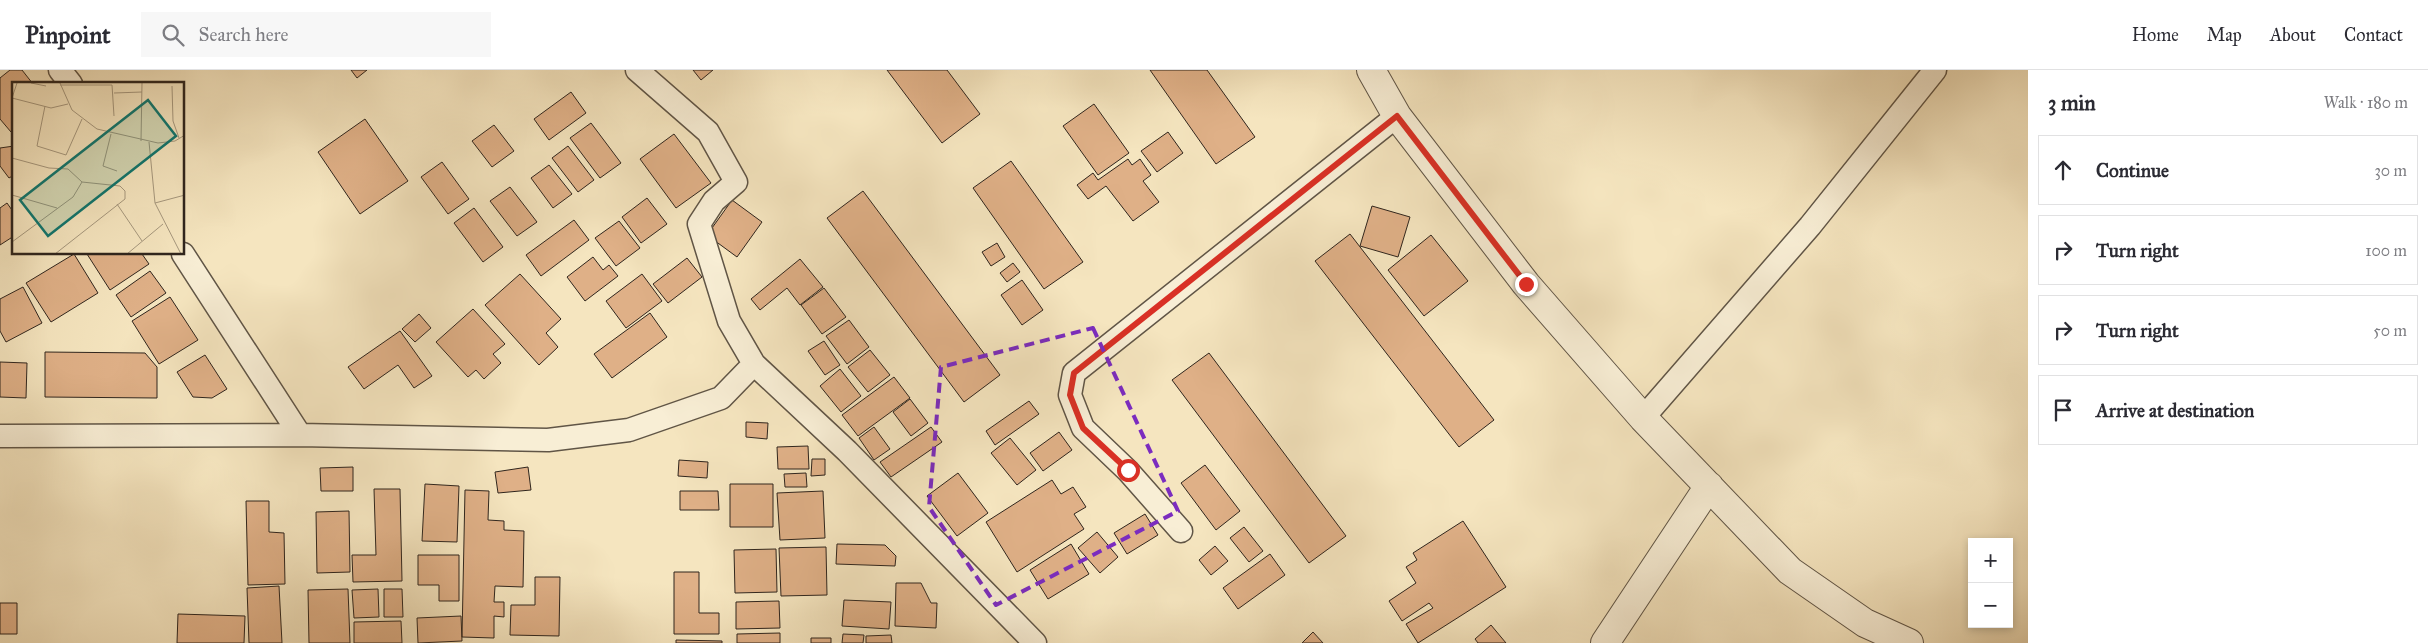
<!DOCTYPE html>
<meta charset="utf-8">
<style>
:root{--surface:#fff;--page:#f7f7f7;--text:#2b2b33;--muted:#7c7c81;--line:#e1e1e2}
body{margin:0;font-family:"IM FELL Great Primer",serif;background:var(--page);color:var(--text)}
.controls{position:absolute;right:15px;bottom:15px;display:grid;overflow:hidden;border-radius:0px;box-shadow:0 2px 8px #0003}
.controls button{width:45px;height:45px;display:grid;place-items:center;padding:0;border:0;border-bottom:1px solid var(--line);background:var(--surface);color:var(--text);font:25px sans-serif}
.stop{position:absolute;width:15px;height:15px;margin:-11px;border:4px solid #d93025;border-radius:50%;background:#fff}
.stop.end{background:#d93025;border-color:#fff;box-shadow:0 1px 5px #0008}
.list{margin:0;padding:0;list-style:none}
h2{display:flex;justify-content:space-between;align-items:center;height:65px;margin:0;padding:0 20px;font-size:21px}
h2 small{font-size:16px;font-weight:400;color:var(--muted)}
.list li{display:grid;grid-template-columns:32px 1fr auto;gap:15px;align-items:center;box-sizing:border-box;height:70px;margin:0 10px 10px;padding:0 10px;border:1px solid var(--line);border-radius:0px}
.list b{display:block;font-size:19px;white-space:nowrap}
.list em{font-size:16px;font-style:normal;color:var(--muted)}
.icon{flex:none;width:28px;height:28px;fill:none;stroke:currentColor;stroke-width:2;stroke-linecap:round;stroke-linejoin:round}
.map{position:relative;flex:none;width:2028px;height:573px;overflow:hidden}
header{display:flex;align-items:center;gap:30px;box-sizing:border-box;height:70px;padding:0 25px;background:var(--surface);border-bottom:1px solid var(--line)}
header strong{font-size:24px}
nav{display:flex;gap:28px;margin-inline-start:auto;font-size:18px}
.search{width:350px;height:45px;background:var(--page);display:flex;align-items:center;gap:12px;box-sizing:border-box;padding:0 18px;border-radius:0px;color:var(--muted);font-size:19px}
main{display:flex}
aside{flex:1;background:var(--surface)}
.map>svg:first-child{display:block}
.building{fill:#dfb087;stroke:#2f251d}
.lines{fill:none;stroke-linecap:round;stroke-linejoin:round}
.minor-casing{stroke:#605546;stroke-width:25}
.tertiary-casing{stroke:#605546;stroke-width:30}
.minor{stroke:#f8eed5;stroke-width:22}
.tertiary{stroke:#f8eed5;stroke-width:28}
.route{stroke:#d93025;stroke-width:6}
.marked{fill:none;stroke:#7b2cbf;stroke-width:4;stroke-dasharray:10 6;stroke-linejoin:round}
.inset-road{fill:none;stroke:#a6987e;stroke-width:1}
.view{fill:#0f766e;fill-opacity:0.15;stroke:#0f766e;stroke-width:2.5}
.inset-edge{fill:none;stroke:#2f251d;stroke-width:2.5}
</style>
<header>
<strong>Pinpoint</strong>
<div class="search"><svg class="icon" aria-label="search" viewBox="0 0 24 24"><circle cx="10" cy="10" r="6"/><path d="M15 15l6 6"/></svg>Search here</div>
<nav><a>Home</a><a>Map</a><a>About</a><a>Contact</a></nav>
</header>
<main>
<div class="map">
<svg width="2028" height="573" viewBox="0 0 2028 573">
<rect width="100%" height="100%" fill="#f5e5bf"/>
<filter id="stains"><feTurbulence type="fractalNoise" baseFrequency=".004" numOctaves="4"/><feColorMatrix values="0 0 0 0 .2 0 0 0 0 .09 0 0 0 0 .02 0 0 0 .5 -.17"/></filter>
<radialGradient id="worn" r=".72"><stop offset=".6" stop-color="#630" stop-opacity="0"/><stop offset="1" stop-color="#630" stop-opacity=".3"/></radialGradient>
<path class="building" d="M10,0H22L33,14H14V60L11,62L0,49V8Z
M351,0H367L357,8Z
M693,0H713L701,10Z
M887,0H947L980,44L942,73Z
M1150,0H1207L1255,67L1216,94Z
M571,22L586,43L549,70L534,49Z
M1094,34L1129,83L1098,105L1063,56Z
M365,49L408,111L360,144L318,82Z
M591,53L621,93L600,108L570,68Z
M494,55L514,81L492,97L472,71Z
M1168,62L1183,83L1157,102L1141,81Z
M674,64L711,113L676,138L640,89Z
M14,76V105L9,108L0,96V78Z
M568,76L594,110L578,122L552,88Z
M1128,89L1132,95L1140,89L1151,105L1143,111L1159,132L1133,151L1106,116L1088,129L1077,115L1093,103L1098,110Z
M1011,91L1083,192L1044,219L973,118Z
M442,92L469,129L448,144L421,107Z
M549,95L572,124L553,138L531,108Z
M510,117L537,152L517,166L490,131Z
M863,121L1000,305L964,332L827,148Z
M647,128L667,154L641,173L622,147Z
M732,130L762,152L737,187L707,165Z
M7,133L14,143V166L0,175V138Z
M1372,136L1410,147L1398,187L1360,176Z
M474,138L503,177L483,192L454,153Z
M574,150L589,170L541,206L526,185Z
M619,151L640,178L616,196L595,168Z
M1350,164L1494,350L1459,377L1315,191Z
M1431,165L1468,211L1424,246L1388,200Z
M997,173L1005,187L991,196L982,182Z
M74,184L98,223L51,252L26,213Z
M87,184H142L149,194L110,220Z
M593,187L603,200L609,195L618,206L585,231L567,207Z
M687,188L702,207L668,233L653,214Z
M800,189L823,217L800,235L787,218L760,240L751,229Z
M1013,193L1020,202L1007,212L1000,203Z
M150,201L166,223L131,247L116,225Z
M520,204L561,249L546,263L558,277L539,295L485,235Z
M642,204L662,231L626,258L606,231Z
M1022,210L1043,240L1022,255L1001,225Z
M23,217L42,253L6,272L0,261V229Z
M824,218L846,247L822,264L801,235Z
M170,227L198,270L159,294L132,251Z
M473,239L505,274L493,284L501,293L484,309L476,300L468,307L436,272Z
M650,243L667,267L612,308L594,284Z
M419,244L431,258L415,272L402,259Z
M849,250L869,277L847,294L826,266Z
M400,261L432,306L414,318L398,295L364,319L348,297Z
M824,271L840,295L825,305L808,281Z
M870,280L890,305L868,322L848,297Z
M45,282L145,283L157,297V328L45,327Z
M1209,283L1346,466L1309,493L1172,310Z
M205,285L227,319L212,328L193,327L177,302Z
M0,292L27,293L26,328L0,327Z
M840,299L861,326L841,342L820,316Z
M894,307L910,328L858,366L842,345Z
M910,329L928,353L911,366L893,342Z
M1029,331L1039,344L995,375L986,361Z
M746,352L768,353L767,369L746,367Z
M874,357L890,379L874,390L859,368Z
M931,357L942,372L891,407L880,392Z
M1059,362L1072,380L1043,401L1030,383Z
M1010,368L1036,400L1017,415L991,383Z
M808,376L809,399H778L777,377Z
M812,389H825V405L811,406Z
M679,390L708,392L707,408L678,406Z
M1205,395L1240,441L1216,460L1181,413Z
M353,397V421H321L320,398Z
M528,397L531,420L498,423L495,402Z
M806,403L807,417H785L784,404Z
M958,403L988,443L957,466L927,426Z
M1052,410L1061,424L1073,417L1086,437L1074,444L1084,459L1017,502L986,452Z
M425,414L459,416L457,472L422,471Z
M730,414H773V457H730Z
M374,419H400L402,511L353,512L352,485H376Z
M465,420L489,421L488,450L504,451V460L524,461L523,517L495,516L494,532H504V547L494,546V568L462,567Z
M680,421H718L719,440H680Z
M823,421L825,468L780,470L777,423Z
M246,431H269V462L284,463L285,514L248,515Z
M349,441L350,502L317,503L316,442Z
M1145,444L1158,465L1127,484L1114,463Z
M1463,451L1506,517L1418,573L1406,554L1433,538L1429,533L1402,551L1389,531L1416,513L1406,497L1417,490L1413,483Z
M1244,457L1263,481L1249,492L1230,468Z
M1097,462L1118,487L1100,503L1078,478Z
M837,474L885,475L896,486L895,496L836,494Z
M1071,474L1089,504L1048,529L1030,500Z
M1215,476L1228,491L1211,505L1199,490Z
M826,477L827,525L781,526L779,478Z
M776,479L777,522L735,523L734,480Z
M1270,484L1285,505L1238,539L1223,518Z
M418,485H459V531H439V515H418Z
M674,502H699V543H719V564H674Z
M535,507H560L559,566L510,565L511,535H535Z
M896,513H921L931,533H937L936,558L895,556Z
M279,516L282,573H249L247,518Z
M348,519L350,573H309L308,520Z
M378,519L379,547L354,548L352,520Z
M384,519H402L403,547H384Z
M844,530L891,532L889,559L842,556Z
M779,531L780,558L736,559V532Z
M0,533H17V564H0Z
M178,544L245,546L244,573H177Z
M461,546L462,571L418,573L417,548Z
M401,551L402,573H354V552Z
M1491,555L1506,573H1478L1475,569Z
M1313,562L1323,573H1302Z
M780,563V573H737V564Z
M843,564L864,565L863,573H842Z
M891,565L892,573H866V566Z
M811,568H831V573H811Z
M676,570L722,571V573H676Z"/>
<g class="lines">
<defs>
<path id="minor" d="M60,0L71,14
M637,0L708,62L736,112L714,131L699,154L729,251L754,294L847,381L1035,573
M183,184L300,365
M1643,348L1810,156L1935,0
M0,366L300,365L548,370L629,360L721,328L754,294
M1181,461L1128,401L1083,358L1070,325L1074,303L1397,46"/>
<path id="tertiary" d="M1371,0L1397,46L1526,214L1643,348L1790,501L1865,553L1909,573
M1605,573L1709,416"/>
</defs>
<use href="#minor" class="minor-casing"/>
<use href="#tertiary" class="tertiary-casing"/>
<use href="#minor" class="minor"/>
<use href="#tertiary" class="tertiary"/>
</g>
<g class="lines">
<path class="route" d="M1128,400L1083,358L1070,325L1074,303L1397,46L1526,214"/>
</g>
<path class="marked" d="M1093,258L1178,441L996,535L929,437L941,297Z"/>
<g transform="translate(12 12)">
<rect width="172" height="172" fill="#f5e5bf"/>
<path class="inset-road" d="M19,1L34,4M48,1L60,28L85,47L146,61L163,59L173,53M48,3H100L102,34M160,4L161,39L167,56M102,11L130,10M0,16L39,26L56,22M0,16L5,1M33,24L25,64L54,73L70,37M99,52L91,84L105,89M129,59L130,1M137,60L143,121L169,172M0,76L37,86L56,87L70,100L108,104L113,109V117L43,172M0,113L45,126M143,121L173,113M105,122L130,159M0,160L61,115L70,100M115,172L151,142"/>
<path class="view" d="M136,18L164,54L36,154L8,118Z"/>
<rect width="172" height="172" class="inset-edge"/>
</g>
<rect width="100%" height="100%" filter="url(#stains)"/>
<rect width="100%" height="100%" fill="url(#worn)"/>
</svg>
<div class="controls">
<button>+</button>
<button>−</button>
</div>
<div class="stop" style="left:1128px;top:400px"></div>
<div class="stop end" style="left:1526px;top:214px"></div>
</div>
<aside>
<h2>3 min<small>Walk · 180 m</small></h2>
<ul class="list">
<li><svg class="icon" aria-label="ahead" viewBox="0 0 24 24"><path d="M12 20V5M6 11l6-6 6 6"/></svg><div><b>Continue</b></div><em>30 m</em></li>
<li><svg class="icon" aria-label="right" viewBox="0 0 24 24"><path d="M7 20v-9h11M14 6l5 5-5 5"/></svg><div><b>Turn right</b></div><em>100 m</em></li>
<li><svg class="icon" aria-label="right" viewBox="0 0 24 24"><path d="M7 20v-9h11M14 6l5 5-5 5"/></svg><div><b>Turn right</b></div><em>50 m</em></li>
<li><svg class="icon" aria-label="arrive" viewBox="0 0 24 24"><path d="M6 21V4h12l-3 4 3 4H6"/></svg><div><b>Arrive at destination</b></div></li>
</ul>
</aside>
</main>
